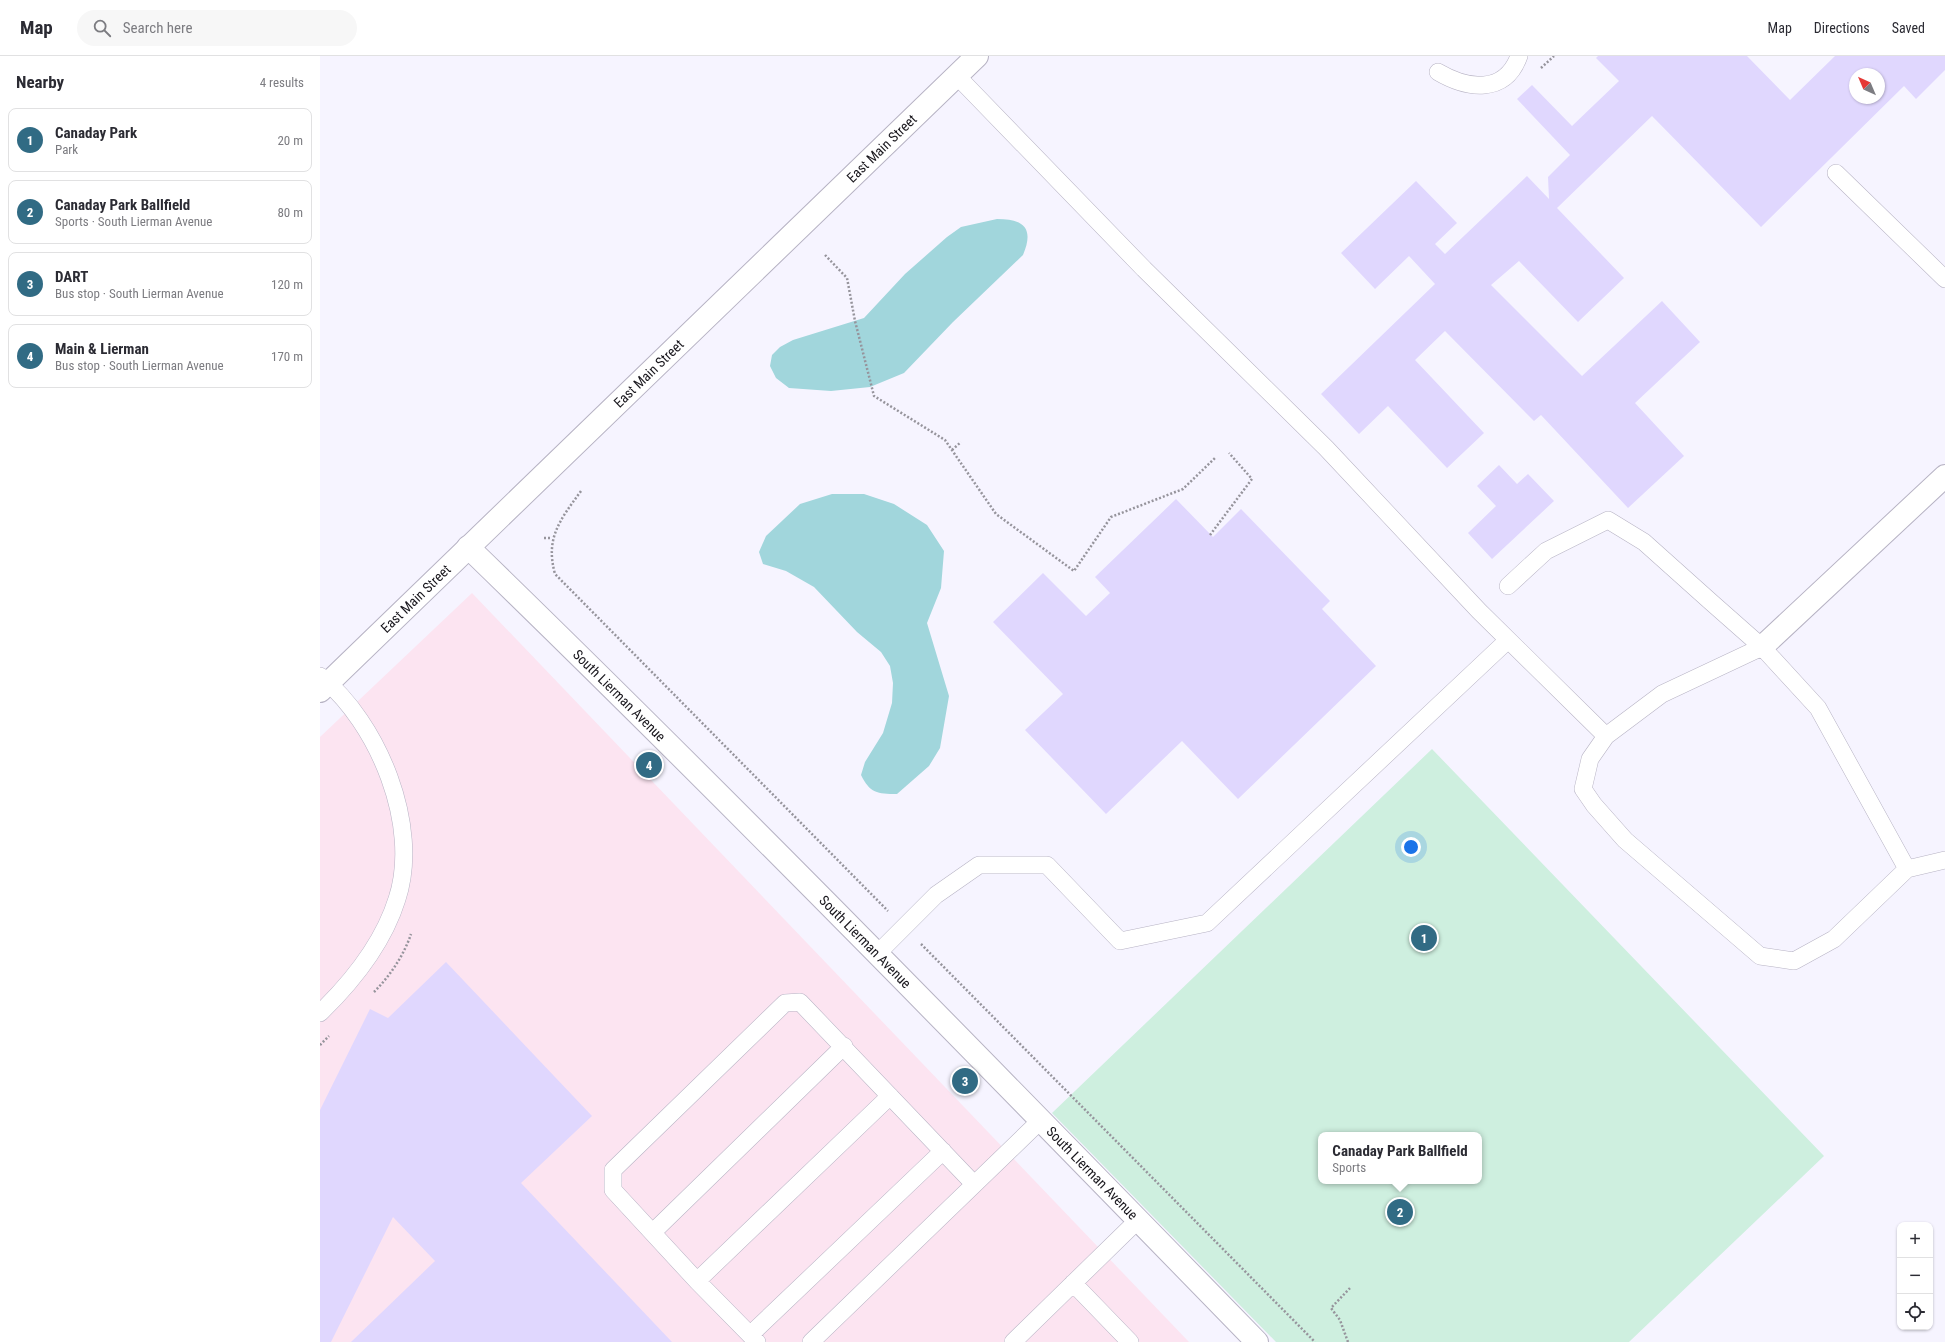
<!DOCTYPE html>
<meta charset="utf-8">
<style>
:root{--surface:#fff;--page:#f7f7f7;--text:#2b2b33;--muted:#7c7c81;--line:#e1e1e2;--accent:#316b84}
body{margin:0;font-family:"Roboto Condensed",sans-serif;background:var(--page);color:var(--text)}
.controls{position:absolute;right:12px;bottom:12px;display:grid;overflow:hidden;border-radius:8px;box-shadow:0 1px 3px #0004}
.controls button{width:36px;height:36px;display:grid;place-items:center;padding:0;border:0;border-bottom:1px solid var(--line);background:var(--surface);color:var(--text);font:20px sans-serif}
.compass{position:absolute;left:1529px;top:12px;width:36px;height:36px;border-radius:50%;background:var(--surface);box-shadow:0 1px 3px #0004;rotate:316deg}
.you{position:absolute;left:1091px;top:791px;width:14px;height:14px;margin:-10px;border:3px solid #fff;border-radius:50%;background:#1a73e8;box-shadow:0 0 0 6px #1a73e833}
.badge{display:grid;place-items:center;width:26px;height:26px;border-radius:50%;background:var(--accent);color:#fff;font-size:13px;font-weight:700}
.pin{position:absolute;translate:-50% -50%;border:2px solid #fff;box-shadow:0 1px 4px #0006}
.popup{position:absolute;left:998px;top:1076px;width:164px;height:52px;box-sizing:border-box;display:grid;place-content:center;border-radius:8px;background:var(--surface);filter:drop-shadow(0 1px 3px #0005);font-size:13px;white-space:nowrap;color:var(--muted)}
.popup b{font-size:15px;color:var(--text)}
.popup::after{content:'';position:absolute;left:50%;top:100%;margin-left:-8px;border:8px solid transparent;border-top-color:var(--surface)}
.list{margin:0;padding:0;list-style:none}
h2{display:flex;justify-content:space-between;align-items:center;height:52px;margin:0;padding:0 16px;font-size:17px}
h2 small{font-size:13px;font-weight:400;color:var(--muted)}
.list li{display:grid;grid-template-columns:26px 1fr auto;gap:12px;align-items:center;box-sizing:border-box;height:64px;margin:0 8px 8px;padding:0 8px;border:1px solid var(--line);border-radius:8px}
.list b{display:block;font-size:15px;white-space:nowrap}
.list p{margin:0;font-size:13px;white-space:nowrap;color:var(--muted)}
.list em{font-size:13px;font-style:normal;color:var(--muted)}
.icon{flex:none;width:22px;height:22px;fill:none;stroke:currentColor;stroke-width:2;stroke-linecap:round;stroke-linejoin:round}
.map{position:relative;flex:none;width:1625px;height:1286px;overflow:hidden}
header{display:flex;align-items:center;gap:24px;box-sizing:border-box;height:56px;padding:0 20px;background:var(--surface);border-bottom:1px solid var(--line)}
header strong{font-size:19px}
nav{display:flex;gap:22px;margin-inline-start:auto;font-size:14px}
.search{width:280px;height:36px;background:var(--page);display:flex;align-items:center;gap:10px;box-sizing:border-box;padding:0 14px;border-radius:22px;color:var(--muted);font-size:15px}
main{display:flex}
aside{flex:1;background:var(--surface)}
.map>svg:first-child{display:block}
.industrial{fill:#fce4f1}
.green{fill:#ceefdf;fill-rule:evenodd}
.water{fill:#a1d6dc}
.building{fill:#e0d7fe;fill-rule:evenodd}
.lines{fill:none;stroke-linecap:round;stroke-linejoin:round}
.lane-casing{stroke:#b7b3c4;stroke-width:18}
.street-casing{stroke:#b7b3c4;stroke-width:24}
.secondary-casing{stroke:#b7b3c4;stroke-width:24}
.path{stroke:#96949c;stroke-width:2.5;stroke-dasharray:2 2;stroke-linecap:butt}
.lane{stroke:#fff;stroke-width:17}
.street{stroke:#fff;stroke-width:22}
.secondary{stroke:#fff;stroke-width:22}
.labels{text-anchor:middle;stroke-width:3;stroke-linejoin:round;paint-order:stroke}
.street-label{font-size:14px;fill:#18161c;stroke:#fff}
</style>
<header>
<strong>Map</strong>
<div class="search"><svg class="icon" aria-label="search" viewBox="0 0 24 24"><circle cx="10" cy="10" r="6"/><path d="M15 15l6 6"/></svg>Search here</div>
<nav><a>Map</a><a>Directions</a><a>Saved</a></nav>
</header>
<main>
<aside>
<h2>Nearby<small>4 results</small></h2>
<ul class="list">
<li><span class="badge">1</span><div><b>Canaday Park</b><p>Park</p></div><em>20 m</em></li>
<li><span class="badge">2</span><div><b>Canaday Park Ballfield</b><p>Sports · South Lierman Avenue</p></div><em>80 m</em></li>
<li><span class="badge">3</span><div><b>DART</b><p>Bus stop · South Lierman Avenue</p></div><em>120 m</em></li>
<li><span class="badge">4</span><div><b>Main &amp; Lierman</b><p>Bus stop · South Lierman Avenue</p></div><em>170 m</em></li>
</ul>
</aside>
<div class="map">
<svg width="1625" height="1286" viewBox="0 0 1625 1286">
<rect width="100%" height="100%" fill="#f6f4ff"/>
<path class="industrial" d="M152,537L869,1286H0V681Z"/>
<path class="green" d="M1112,693L1504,1100L1309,1286H956L732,1057ZM1001,1079H1159V1125H1001Z"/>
<path class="water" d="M677,163C705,163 714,173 703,199L633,266L584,317L550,331L511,335L469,332L456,322L450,310L452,299L460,291L473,284L544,262L585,218L627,181L641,171Z
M512,438H544L574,448L607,469L624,495L621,532L607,567L629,640L620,692L609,710L577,738C557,738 550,737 541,719L545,706L563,677L572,647L573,627L570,610L561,596L537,576L494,531L466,515L443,508L439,496L446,480L480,448Z"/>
<path class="building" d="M1278,0H1427L1470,44L1515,0H1625V14L1596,43L1584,30L1441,171L1332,60L1237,152L1304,222L1258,266L1199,205L1171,229L1262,320L1342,245L1380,286L1315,347L1364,400L1308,452L1221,359L1214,365L1125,275L1095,304L1164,377L1127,412L1068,350L1039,378L1001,338L1115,228L1089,200L1055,233L1021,197L1096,125L1137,167L1115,188L1125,198L1207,120L1229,143L1228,121L1250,99L1197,43L1212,29L1252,70L1299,25L1276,2ZM1535,18H1559V42H1535Z
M1179,409L1197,428L1208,418L1234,445L1172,503L1148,477L1176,450L1157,430Z
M856,443L893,481L921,453L1010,545L1002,553L1056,610L918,743L862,685L786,758L705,674L743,638L673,566L723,517L766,560L790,537L775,521Z
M126,906L272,1060L201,1127L352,1286H31L115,1205L73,1161L11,1286H0V1054L50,953L68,962Z"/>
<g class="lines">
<defs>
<path id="lane" d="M1118,16C1147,33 1185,39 1199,0
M637,20L824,213L1006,392L1159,555L1286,680L1342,638L1442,591
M1516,117L1625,223
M1188,530L1226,495L1288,464L1324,486L1391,546L1442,591L1498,652L1587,813L1625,804
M0,620C58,666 101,770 77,843C63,888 33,925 0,957
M1286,680L1270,703L1263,733L1274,749L1305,784L1440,900L1474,905L1514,883L1587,813
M557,898L616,839L659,809H727L800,885L887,867L1188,584
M333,1176L524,990
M377,1225L570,1040
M753,1227L810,1286
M430,1279L623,1095
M437,1286L377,1225L293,1134V1114L465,947L480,946L653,1127
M491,1286L721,1064
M693,1286L818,1164"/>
<path id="street" d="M1442,591L1625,420"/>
<g id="secondary">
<path id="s1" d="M148,491C416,751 677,1019 937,1286"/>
<path id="s2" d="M0,635L657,0"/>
</g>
</defs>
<use href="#lane" class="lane-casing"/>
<use href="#street" class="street-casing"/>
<use href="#secondary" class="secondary-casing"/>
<path class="path" d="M1221,12L1234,0
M505,199L527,222L535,265L554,340L625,384L676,458L754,515L791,461L863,433L895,402
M632,394L641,386
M261,435C240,464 225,482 235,518L568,855
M890,479L932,423L909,397
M224,482H232
M601,888L995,1286
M54,936C70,920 84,899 91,878
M0,989L9,980
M1028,1286L1020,1264L1011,1252L1031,1231"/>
<use href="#lane" class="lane"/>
<use href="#street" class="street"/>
<use href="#secondary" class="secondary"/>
</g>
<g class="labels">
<g class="street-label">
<text dy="5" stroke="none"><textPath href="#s2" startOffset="781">East Main Street</textPath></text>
<text dy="5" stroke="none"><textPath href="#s2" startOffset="457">East Main Street</textPath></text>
<text dy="5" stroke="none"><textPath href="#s2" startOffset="133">East Main Street</textPath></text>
<text dy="5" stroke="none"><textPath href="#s1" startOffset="212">South Lierman Avenue</textPath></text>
<text dy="5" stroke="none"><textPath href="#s1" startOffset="560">South Lierman Avenue</textPath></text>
<text dy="5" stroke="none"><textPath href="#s1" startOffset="884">South Lierman Avenue</textPath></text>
</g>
</g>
</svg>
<div class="controls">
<button>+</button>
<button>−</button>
<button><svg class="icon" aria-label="locate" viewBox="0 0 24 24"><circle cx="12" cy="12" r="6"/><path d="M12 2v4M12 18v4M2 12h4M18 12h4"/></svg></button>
</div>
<svg class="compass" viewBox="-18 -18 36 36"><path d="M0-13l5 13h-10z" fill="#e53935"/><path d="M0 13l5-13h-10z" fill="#7c7c81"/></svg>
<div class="you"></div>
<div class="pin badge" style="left:1104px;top:882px">1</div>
<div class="pin badge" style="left:1080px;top:1156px">2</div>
<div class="popup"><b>Canaday Park Ballfield</b>Sports</div>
<div class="pin badge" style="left:645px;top:1025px">3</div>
<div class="pin badge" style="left:329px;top:709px">4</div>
</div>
</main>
